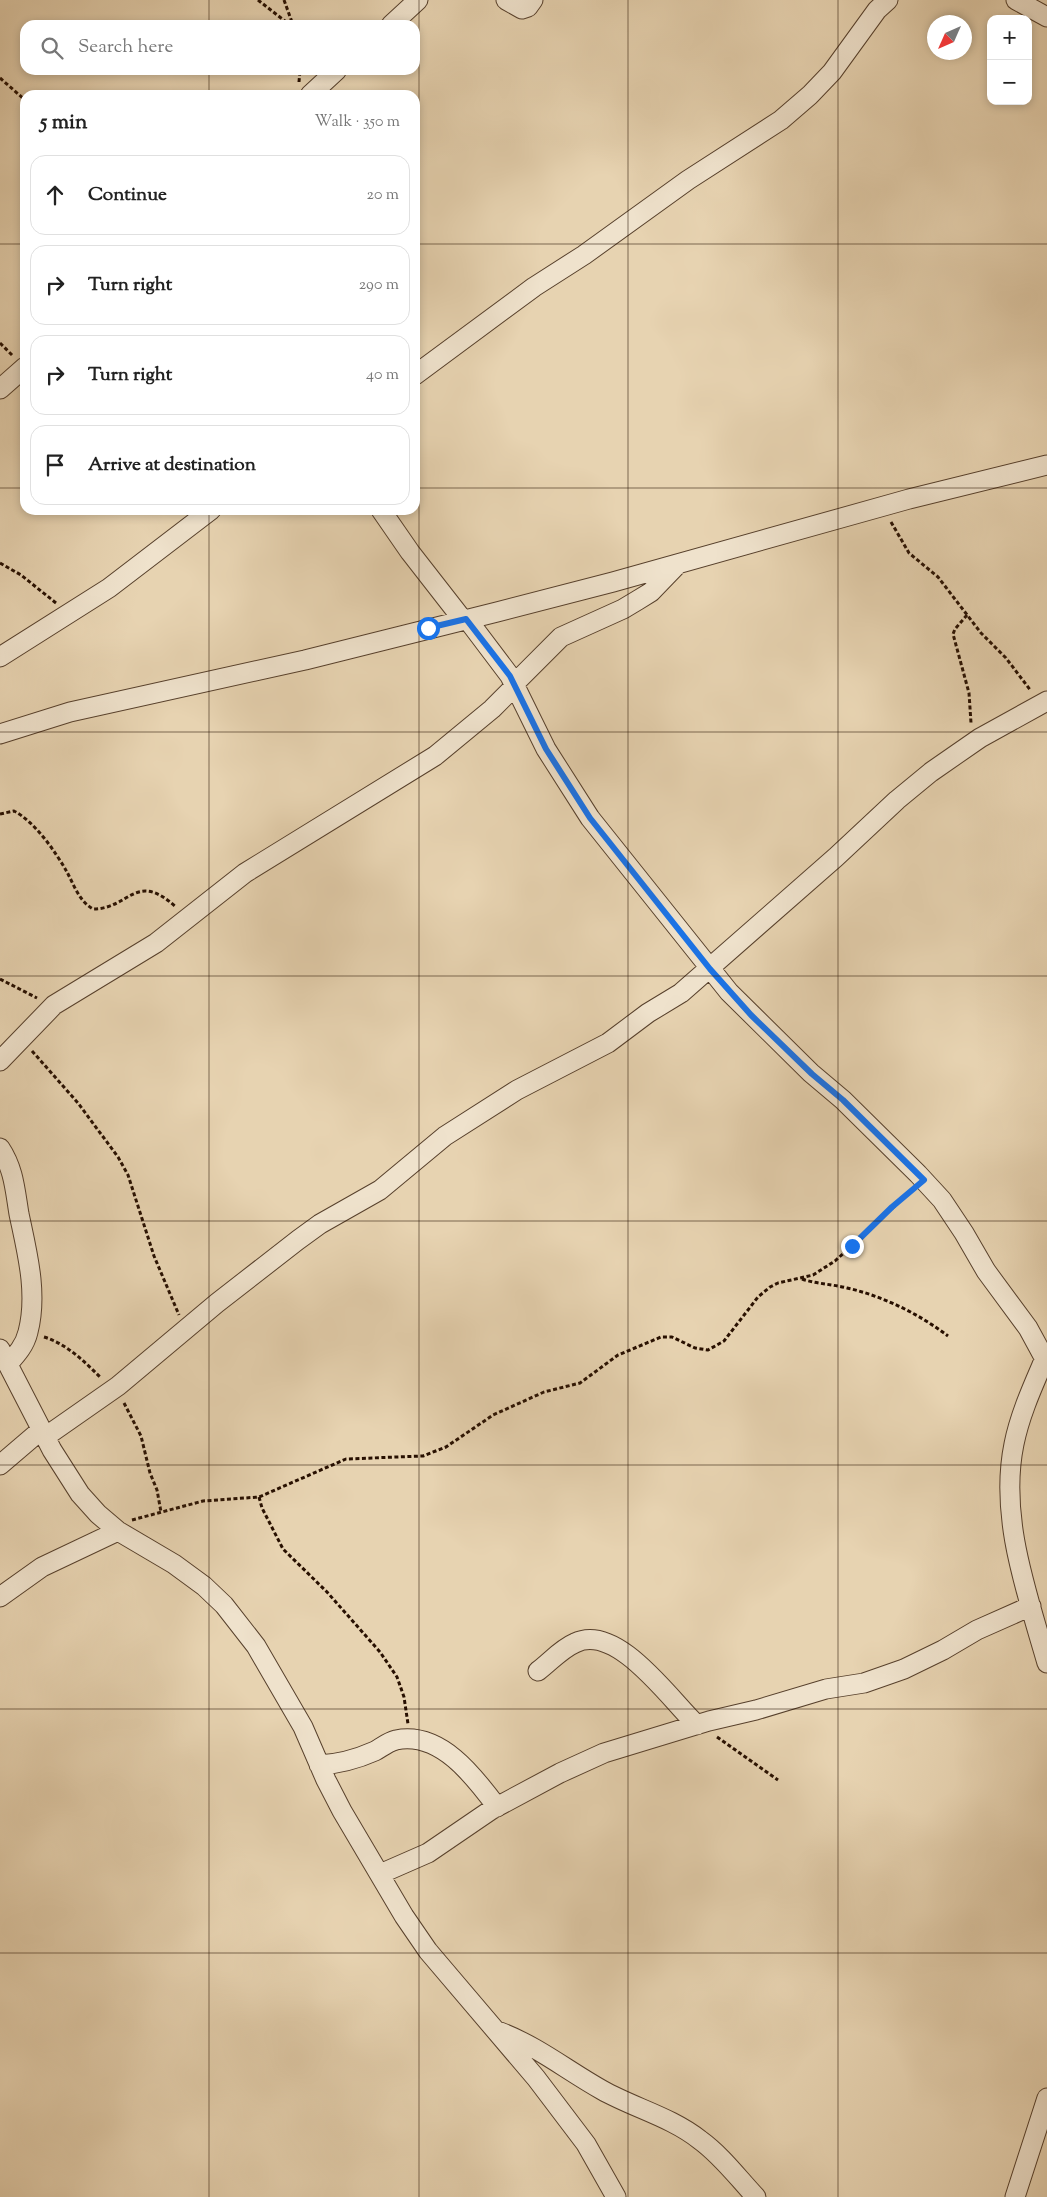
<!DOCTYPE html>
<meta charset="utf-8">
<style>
:root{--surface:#fff;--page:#f6f6f6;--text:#222;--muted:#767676;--line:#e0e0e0}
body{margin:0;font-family:"Sorts Mill Goudy",serif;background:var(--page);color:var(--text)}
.controls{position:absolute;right:15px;top:15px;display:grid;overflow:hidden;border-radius:10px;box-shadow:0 2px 8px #0003}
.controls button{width:45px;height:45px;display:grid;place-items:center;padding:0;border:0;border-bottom:1px solid var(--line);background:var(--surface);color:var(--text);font:25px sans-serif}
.compass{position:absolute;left:927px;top:15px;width:45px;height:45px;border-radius:50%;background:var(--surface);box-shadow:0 2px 8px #0003;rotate:225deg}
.stop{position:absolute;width:15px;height:15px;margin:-11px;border:4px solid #1a73e8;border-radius:50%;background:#fff}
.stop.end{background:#1a73e8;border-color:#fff;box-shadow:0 1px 5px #0008}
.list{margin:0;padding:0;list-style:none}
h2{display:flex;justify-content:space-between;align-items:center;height:65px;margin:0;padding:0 20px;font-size:21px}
h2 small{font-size:16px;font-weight:400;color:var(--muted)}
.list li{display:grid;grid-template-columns:32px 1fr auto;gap:15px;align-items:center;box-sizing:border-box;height:80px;margin:0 10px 10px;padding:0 10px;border:1px solid var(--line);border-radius:15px}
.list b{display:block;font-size:19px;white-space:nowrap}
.list em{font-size:16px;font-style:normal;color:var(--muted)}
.icon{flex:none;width:28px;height:28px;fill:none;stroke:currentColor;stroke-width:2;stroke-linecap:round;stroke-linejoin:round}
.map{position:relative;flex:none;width:1047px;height:2197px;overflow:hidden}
.search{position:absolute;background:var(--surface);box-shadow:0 2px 8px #0003;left:20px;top:20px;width:400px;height:55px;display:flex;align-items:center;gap:12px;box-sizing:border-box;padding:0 18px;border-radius:15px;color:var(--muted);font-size:19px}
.panel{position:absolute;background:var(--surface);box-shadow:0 2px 8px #0003;left:20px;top:90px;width:400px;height:425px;border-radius:15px}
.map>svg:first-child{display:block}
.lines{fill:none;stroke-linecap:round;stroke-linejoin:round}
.minor-casing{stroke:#57402c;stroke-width:21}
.path{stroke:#270f00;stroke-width:3;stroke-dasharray:4 2.5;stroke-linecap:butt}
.minor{stroke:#efe2cc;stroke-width:19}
.route{stroke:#1a73e8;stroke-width:6}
.grid{fill:none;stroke:#270f00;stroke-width:1;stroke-opacity:0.55}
</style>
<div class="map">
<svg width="1047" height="2197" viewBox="0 0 1047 2197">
<rect width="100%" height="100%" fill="#e7d3b1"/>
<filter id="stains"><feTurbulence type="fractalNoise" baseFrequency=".004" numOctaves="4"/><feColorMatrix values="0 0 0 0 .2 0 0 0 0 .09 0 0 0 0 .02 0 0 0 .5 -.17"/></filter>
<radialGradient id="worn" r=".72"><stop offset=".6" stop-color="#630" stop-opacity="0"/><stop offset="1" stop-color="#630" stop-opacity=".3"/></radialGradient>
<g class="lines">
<defs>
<path id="minor" d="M506,0L522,9L528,7L533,0
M1016,0L1047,17
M391,25L418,0
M310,95L337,70
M415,375L534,287L584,255L688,180L781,120L810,95L832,72L877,10L888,0
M0,389L25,367
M381,510L410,552L463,620
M467,619L510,676L546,749L590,818L729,992L811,1073L843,1100L918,1174L942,1200L964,1233L986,1271L1028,1328L1047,1363
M0,657L109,588L211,510
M514,684L561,637L623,609L638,600L651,592L678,564
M0,734L70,712L305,660L497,612L613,582L909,499L1047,465
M0,1061L54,1005L156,943L245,873L435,756L492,709L515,686
M0,1148C14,1169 15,1190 19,1214C27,1252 38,1293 28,1332C25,1345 17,1354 8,1364
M0,1349L52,1450L80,1494L98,1514L118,1531L174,1564L204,1586L224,1605L256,1646L303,1727L326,1780L342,1811L404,1916L428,1951L536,2078L586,2144L616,2197
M1045,1358C1033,1386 1020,1414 1014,1444C999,1517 1027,1593 1047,1663
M45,1437L118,1386L217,1303L298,1240L320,1224L380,1190L445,1136L517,1090L608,1043L648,1013L681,993L836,857L897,800L931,772L980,738L1047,701
M0,1465L41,1430
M0,1597L42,1567L118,1531
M538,1671C550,1662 561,1649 575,1643C617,1622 671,1701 697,1725
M319,1765C339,1764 357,1759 375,1751C382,1747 388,1742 396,1740C440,1731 474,1776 497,1807
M380,1874L428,1853L491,1810L560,1773L604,1753L709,1721L756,1710L826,1689L864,1683L904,1669L943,1650L977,1630L1031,1606
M500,2032C537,2046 568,2071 602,2090C634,2108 671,2117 700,2140C722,2156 738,2178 756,2197
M1015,2197L1047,2098"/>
</defs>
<use href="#minor" class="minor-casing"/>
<path class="path" d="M258,0L290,25
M284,0L293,25
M0,78L25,100
M299,82L300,70
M0,343L13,356
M891,522L909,553L938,577L981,633L1006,658L1031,691
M0,563L21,575L56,603
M967,615L955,629L953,634L969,693L971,723
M0,814L14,811C35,822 55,851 67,872C74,885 79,901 93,909C130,909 135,870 176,907
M0,979L37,998
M32,1051L78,1103L118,1157L128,1175L154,1256L179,1315
M802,1279C817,1284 831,1284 847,1288C883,1296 919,1314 948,1336
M44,1337C67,1344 85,1362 101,1378
M124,1403L141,1436L150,1473L157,1490L161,1512
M259,1497L262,1508L283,1549L327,1592L380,1652L397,1677L404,1697L408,1724
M132,1520L203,1501L259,1497L346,1459L423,1456L446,1447L493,1415L544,1392L580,1383L618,1355L661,1337H672L695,1348L708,1350L724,1341L758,1297L770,1287L778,1283L813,1275L835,1261L911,1191
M717,1737L778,1780"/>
<use href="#minor" class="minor"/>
</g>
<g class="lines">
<path class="route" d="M428,628L466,619L510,676L546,749L590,818L710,969L751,1015L812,1074L843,1100L924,1180L892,1207L852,1246"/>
</g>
<path class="grid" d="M209,0V25M419,0V2197M628,0V2197M838,0V2197M209,70V95M0,244H25M415,244H1047M0,488H25M415,488H1047M209,510V2197M0,732H1047M0,976H1047M0,1221H1047M0,1465H1047M0,1709H1047M0,1953H1047"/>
<rect width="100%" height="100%" filter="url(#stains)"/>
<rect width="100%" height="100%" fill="url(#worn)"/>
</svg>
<div class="controls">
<button>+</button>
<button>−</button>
</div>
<svg class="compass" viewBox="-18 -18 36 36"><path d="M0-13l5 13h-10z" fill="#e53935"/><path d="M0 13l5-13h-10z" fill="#767676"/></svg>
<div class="stop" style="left:428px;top:628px"></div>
<div class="stop end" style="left:852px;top:1246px"></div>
<div class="search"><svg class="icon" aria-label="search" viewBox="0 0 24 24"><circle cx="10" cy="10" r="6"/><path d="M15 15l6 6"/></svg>Search here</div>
<section class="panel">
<h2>5 min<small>Walk · 350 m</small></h2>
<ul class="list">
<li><svg class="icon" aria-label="ahead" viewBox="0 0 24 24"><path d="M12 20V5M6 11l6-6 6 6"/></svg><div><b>Continue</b></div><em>20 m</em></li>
<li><svg class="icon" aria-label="right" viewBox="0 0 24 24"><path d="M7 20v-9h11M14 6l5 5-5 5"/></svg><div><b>Turn right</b></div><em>290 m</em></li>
<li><svg class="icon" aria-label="right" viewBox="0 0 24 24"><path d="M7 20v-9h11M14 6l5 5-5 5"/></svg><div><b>Turn right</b></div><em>40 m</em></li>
<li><svg class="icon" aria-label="arrive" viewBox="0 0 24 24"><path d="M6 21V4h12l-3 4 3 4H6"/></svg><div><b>Arrive at destination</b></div></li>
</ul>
</section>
</div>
